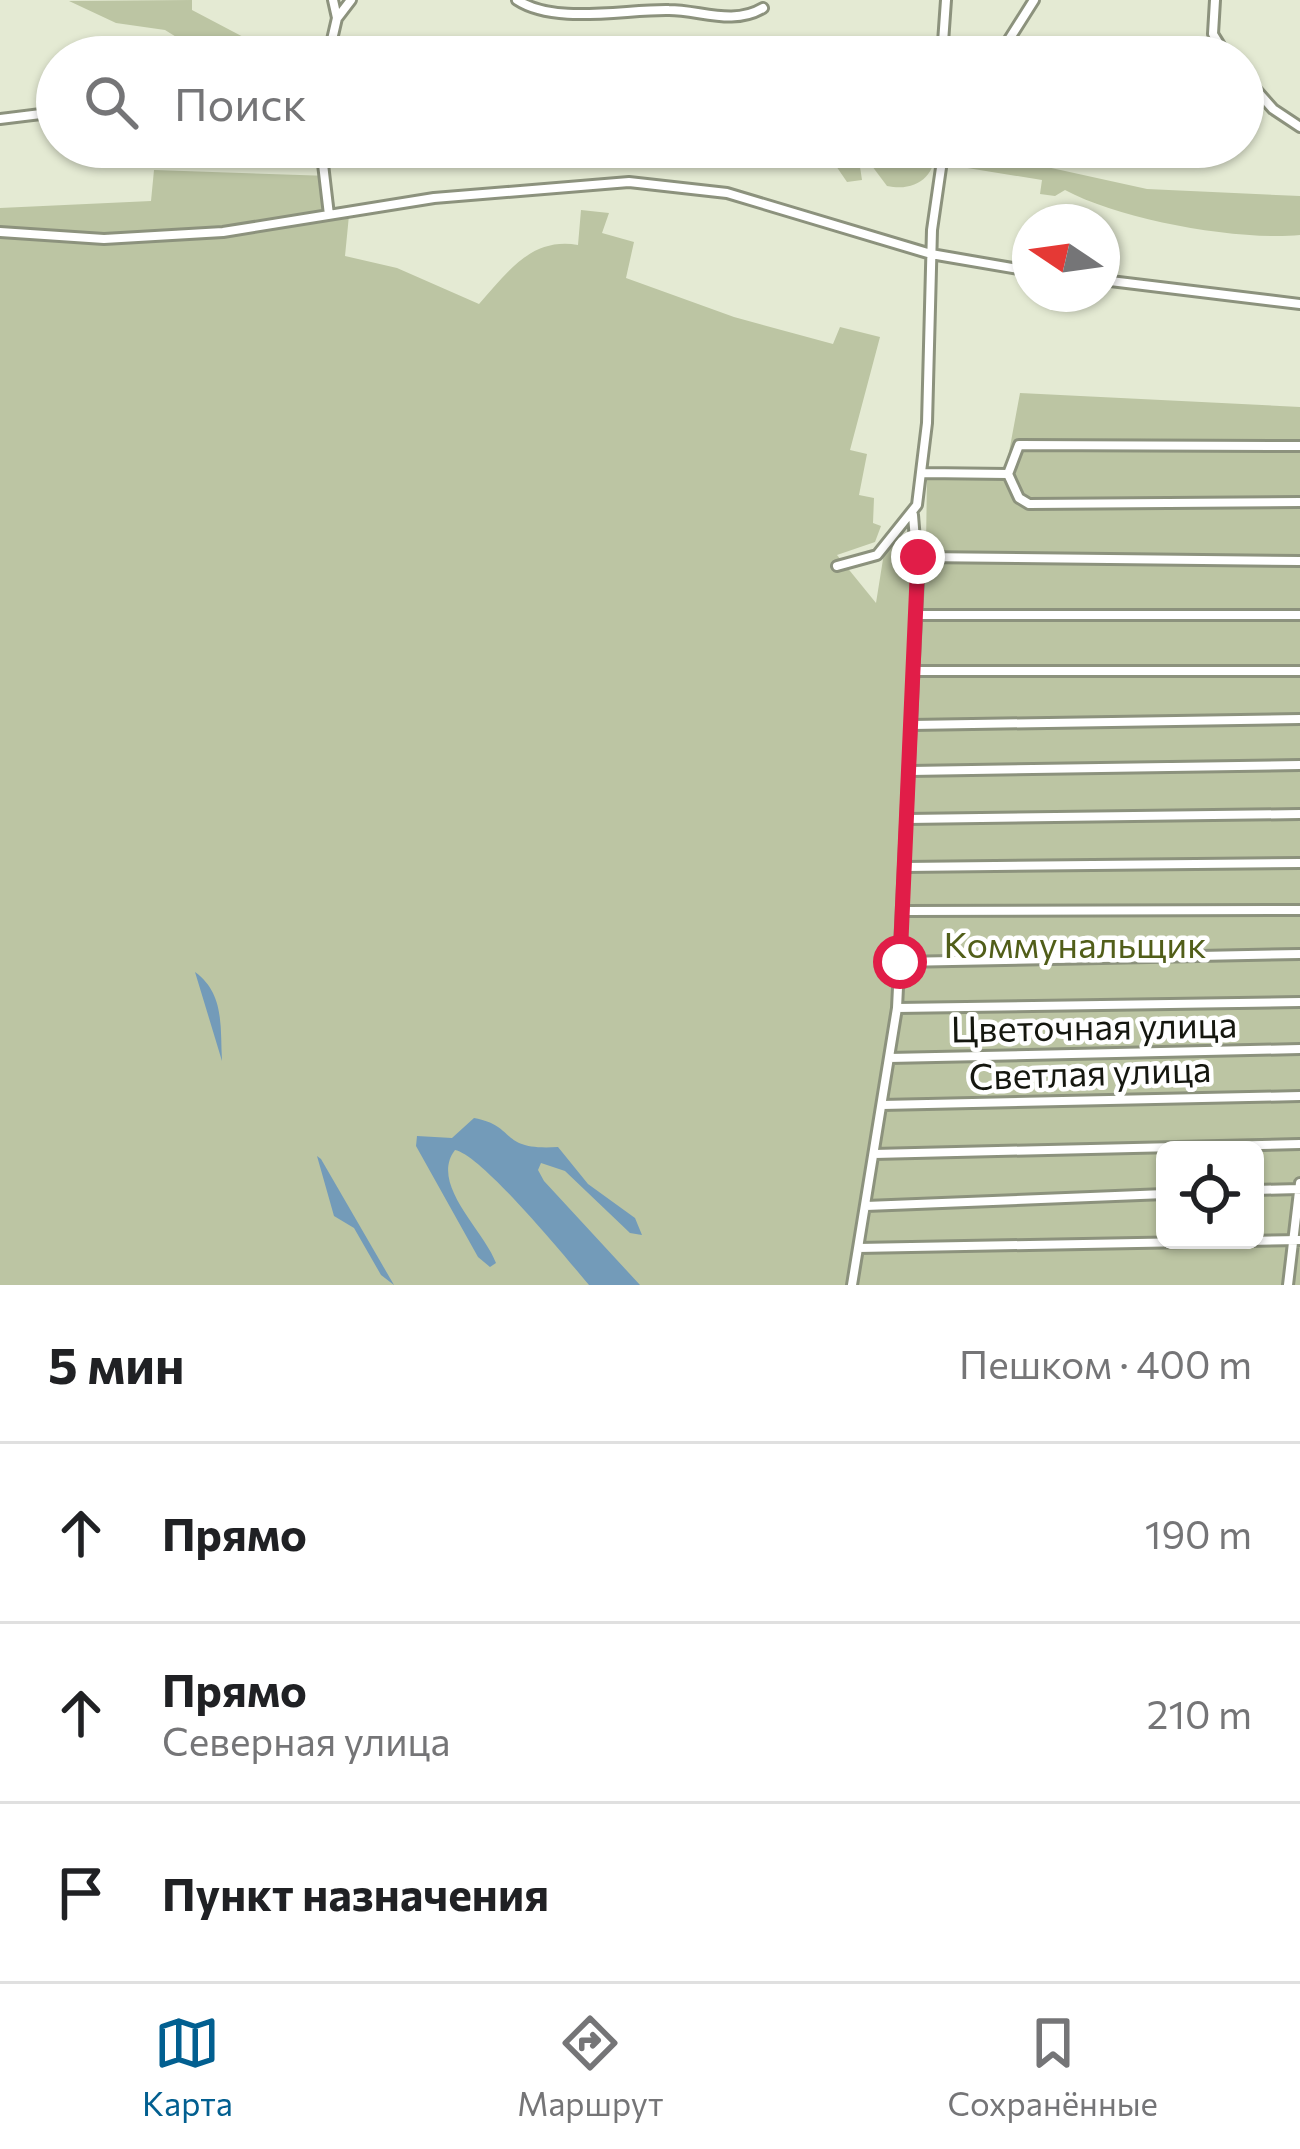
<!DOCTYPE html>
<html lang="ru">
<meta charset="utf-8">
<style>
:root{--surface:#fff;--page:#f6f6f6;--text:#202124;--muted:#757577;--line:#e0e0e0;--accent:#025f90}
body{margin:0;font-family:Commissioner,sans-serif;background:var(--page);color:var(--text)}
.controls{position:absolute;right:36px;bottom:36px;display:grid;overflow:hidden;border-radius:18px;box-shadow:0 3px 9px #0004}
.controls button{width:108px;height:108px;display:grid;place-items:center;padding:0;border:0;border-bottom:3px solid var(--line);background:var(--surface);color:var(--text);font:60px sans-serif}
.compass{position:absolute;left:1012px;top:204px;width:108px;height:108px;border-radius:50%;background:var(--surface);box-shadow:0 3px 9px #0004;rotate:283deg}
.stop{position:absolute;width:36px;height:36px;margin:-27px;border:9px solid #e11d48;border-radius:50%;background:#fff}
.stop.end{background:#e11d48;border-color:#fff;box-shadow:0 3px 12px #0008}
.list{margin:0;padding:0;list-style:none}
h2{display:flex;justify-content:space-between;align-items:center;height:156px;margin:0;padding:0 48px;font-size:51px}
h2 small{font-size:39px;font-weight:400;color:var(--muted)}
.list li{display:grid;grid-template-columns:78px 1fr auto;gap:36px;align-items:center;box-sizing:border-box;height:180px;padding:0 48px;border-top:3px solid var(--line)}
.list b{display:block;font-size:45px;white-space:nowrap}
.list p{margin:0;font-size:39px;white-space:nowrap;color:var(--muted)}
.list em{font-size:39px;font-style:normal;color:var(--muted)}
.icon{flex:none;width:66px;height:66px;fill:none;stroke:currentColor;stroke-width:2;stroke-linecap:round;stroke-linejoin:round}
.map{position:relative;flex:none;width:1300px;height:1285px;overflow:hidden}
.search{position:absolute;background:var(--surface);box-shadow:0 3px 9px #0004;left:36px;right:36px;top:36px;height:132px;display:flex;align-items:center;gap:30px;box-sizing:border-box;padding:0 42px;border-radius:66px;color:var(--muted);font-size:45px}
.sheet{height:696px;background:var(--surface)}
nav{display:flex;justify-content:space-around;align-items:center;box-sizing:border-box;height:168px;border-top:3px solid var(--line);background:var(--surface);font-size:33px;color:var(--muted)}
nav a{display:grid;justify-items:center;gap:6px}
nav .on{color:var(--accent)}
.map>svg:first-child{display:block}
.green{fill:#bcc5a3;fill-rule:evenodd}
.water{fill:#739bb9}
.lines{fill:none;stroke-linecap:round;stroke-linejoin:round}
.street-casing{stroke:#8c927d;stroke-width:14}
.street{stroke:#fff;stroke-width:8}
.route{stroke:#e11d48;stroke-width:15}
.labels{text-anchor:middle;stroke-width:9;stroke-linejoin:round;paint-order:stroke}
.park-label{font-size:36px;fill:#515e19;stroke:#fff}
.street-label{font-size:36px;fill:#15170f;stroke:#fff}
</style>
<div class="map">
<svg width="1300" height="1285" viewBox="0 0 1300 1285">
<rect width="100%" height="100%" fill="#e4ead3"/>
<path class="green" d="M192,0V10L249,40L320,57H237L219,49L194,48L165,30L116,23L69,1Z
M833,147H857L862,180L847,182L834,163Z
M872,147H936C936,177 916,192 887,186L872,166Z
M955,147L1147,189L1300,196V235C1237,241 1121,220 1065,190L1055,196L1040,194L1042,180L949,165Z
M154,170L330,176L335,208L350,205L345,256L397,268L479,304C508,272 531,237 578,245L581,210L609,213L602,233L634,242L626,278L734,317L833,344L840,327L880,337L850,450L867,454L859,495L874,498L873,523L881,526L875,542L837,555L876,603L884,553L892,544L926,545L927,478L1004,479L1020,393L1300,407V1285H0V208L151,201ZM1165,1150H1255V1240H1165Z"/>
<path class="water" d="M195,972C225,994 220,1027 222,1061Z
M474,1118C518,1126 498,1151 558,1147L588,1184L635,1218L642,1235L630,1233L565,1171L541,1163L538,1170L544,1181L640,1285H589C567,1259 482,1155 455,1150C429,1184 484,1230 496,1263L490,1267L478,1257L416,1146L417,1136L452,1138Z
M317,1156L321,1159L394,1285L381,1275L354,1228L334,1216Z"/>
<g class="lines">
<defs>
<path id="street" d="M517,0C555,25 625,9 669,10C700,10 733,26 763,8
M1215,0L1213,34L1227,57
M338,17L351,0
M328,57L337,18L333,0
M942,57L946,0
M998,57L1034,0
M1243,83H1250L1273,109L1300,127
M0,119L57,112
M321,147L329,215
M0,232L104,239L223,232L434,198L629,182L727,193L931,254L1030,271
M1102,280L1300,304
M924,473L1008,474L1019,498L1029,504L1300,502
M1008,474L1019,445L1300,446
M918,557L1300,561
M837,566L877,555L917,505L927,423L932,230L944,147
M916,615H1300
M913,671H1300
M912,725L1300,719
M910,771L1300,765
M907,819L1300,814
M904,867L1300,863
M902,911L1300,910
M900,962L1300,954
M897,1008L1300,1002
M889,1058L1300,1049
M882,1105L1300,1096
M874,1154L1300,1144
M1255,1190L1300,1189
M866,1206L1165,1194
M858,1248L1300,1240
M852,1285L897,1008L918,578L913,515
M1288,1285L1300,1183"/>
</defs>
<use href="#street" class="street-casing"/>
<use href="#street" class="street"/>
</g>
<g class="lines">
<path class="route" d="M900,962L918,557"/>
</g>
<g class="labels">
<g class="park-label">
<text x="1075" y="958">Коммунальщик</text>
</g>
<g class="street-label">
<text transform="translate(1094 1027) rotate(-1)" y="13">Цветочная улица</text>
<text transform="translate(1090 1073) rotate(-2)" y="13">Светлая улица</text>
</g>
</g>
</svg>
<div class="controls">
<button><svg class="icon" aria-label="locate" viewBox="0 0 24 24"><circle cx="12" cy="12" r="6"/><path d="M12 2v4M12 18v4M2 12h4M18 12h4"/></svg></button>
</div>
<svg class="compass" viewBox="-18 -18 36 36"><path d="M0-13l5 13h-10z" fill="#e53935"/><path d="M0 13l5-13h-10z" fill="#757577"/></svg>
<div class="stop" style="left:900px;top:962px"></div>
<div class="stop end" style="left:918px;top:557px"></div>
<div class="search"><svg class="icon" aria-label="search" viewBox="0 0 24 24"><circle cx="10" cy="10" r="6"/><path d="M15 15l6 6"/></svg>Поиск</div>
</div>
<section class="sheet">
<h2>5 мин<small>Пешком · 400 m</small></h2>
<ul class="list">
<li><svg class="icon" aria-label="ahead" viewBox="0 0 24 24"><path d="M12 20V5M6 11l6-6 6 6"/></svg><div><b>Прямо</b></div><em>190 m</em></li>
<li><svg class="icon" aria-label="ahead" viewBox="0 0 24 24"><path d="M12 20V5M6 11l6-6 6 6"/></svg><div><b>Прямо</b><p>Северная улица</p></div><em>210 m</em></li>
<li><svg class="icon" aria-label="arrive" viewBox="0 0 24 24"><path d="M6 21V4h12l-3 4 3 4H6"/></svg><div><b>Пункт назначения</b></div></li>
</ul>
</section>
<nav>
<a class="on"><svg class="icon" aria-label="map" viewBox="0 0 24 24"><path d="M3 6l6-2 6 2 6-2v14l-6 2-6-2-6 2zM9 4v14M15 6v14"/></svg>Карта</a>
<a><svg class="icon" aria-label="directions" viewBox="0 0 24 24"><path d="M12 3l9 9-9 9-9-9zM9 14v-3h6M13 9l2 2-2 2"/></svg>Маршрут</a>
<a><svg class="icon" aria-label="saved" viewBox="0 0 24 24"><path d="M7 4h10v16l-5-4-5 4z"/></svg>Сохранённые</a>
</nav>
